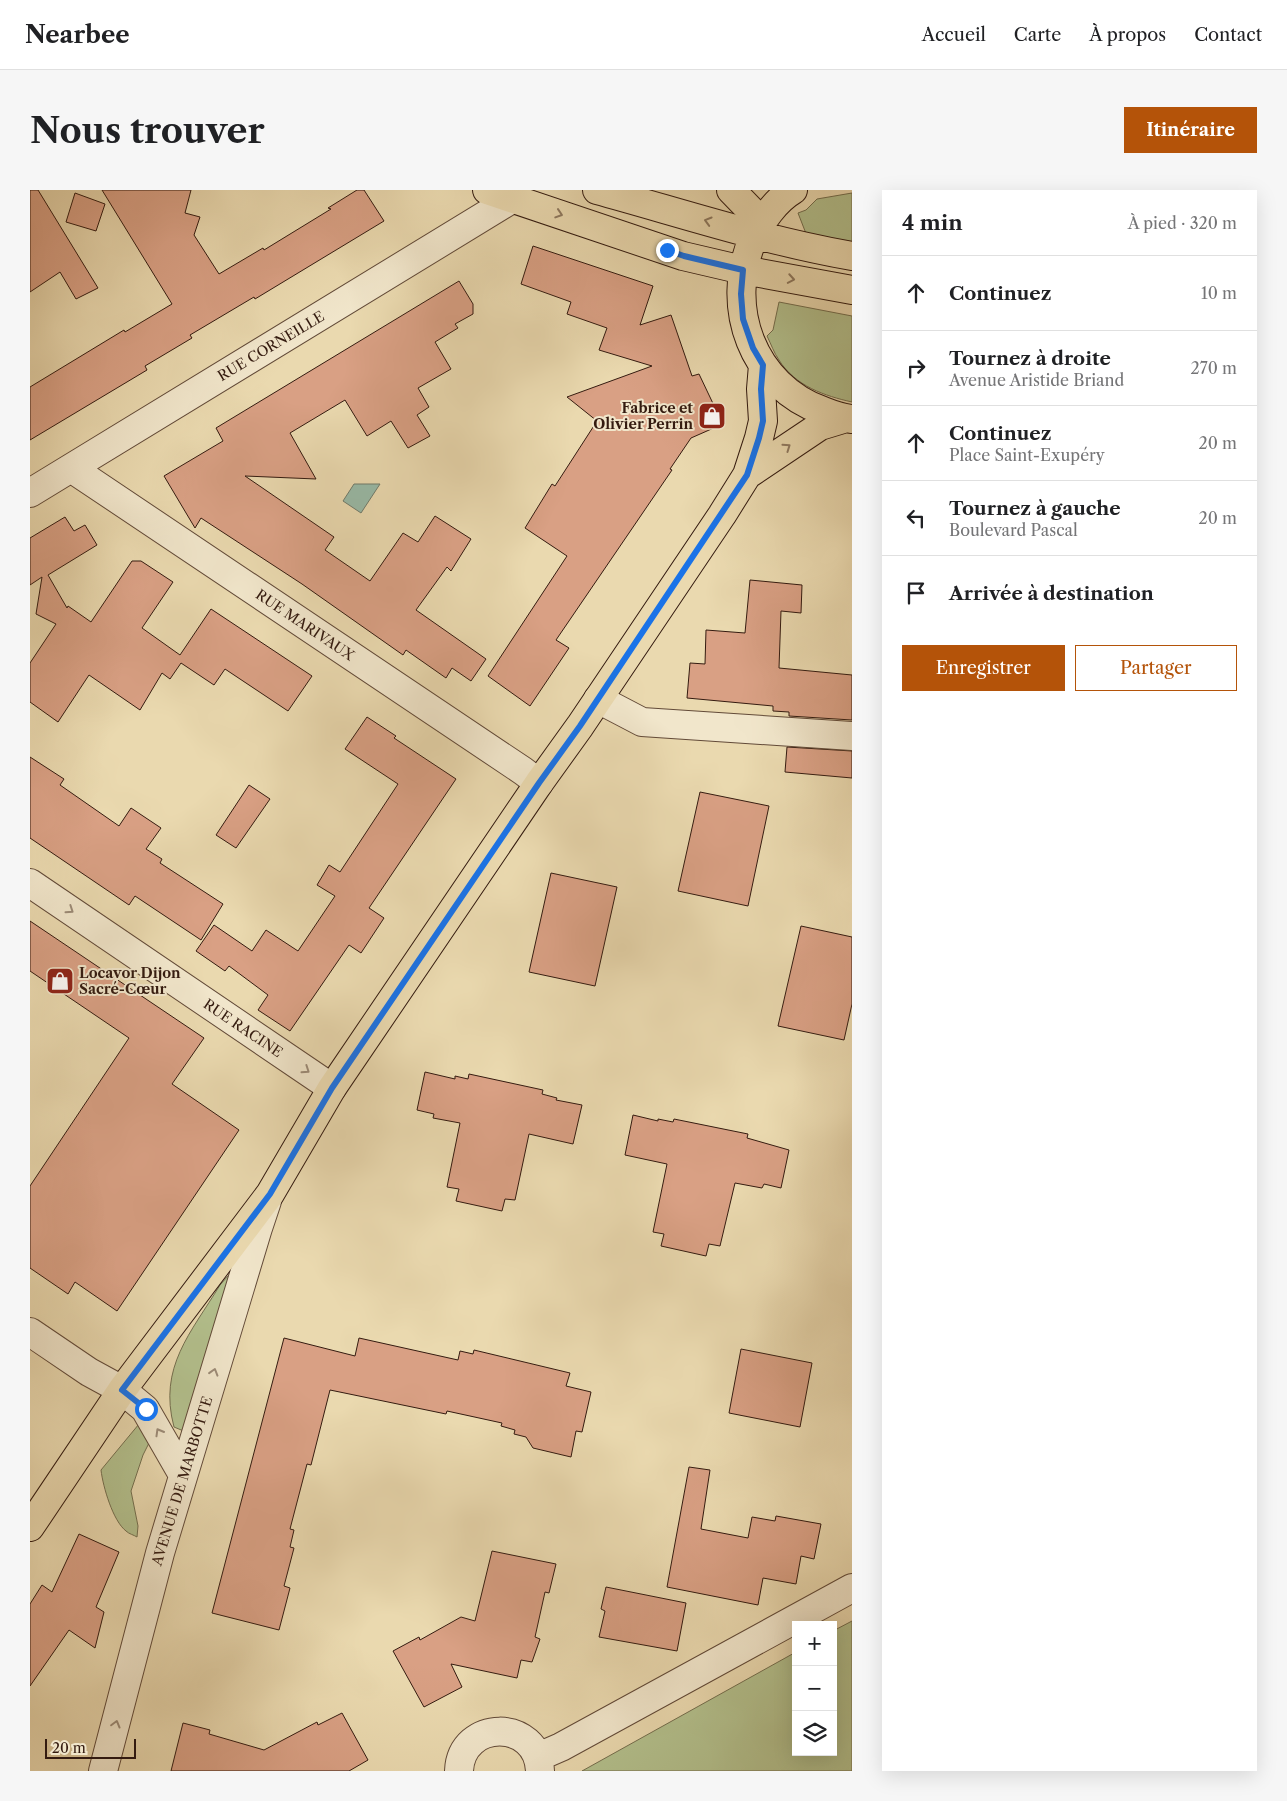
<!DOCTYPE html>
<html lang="fr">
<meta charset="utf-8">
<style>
:root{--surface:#fff;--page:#f6f6f6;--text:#202124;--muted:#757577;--line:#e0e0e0;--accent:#b45309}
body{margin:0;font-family:"Libre Caslon Text",serif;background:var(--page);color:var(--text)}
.controls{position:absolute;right:15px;bottom:15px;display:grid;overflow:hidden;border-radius:0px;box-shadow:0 5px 20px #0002}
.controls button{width:45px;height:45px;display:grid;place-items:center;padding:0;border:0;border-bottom:1px solid var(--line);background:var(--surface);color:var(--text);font:25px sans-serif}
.scale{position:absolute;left:15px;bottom:12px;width:91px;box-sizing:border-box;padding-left:5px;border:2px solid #341b10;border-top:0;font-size:14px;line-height:18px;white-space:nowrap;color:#341b10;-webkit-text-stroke:4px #f1e6cb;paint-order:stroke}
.stop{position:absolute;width:15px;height:15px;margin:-11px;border:4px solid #1a73e8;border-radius:50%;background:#fff}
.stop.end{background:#1a73e8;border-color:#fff;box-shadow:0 1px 5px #0008}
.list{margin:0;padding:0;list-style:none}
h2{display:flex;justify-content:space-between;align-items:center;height:65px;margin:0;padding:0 20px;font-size:21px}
h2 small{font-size:16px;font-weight:400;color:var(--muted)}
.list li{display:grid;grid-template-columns:32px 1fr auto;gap:15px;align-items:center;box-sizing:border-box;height:75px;padding:0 20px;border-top:1px solid var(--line)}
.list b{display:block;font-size:19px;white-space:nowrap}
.list p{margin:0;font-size:16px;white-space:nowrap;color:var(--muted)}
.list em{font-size:16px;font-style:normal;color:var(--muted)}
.actions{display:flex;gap:10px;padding:15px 20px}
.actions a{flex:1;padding:11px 0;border:1px solid var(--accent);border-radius:0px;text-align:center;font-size:18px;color:var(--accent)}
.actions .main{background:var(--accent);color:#fff}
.icon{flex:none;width:28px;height:28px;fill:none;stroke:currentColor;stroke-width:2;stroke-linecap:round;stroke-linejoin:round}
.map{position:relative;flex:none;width:822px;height:1581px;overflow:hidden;border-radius:0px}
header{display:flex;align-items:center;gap:30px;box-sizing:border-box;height:70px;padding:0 25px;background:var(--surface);border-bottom:1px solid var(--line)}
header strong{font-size:24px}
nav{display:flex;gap:28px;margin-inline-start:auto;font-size:18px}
.intro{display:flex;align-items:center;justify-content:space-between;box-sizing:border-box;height:120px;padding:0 30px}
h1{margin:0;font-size:35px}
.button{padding:12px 22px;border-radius:0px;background:var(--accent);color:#fff;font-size:18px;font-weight:700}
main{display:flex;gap:30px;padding:0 30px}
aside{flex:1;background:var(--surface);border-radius:0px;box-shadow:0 5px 20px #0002}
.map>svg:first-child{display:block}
.green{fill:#b3c08d;stroke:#746e4e}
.water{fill:#98baa7;stroke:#707a6b}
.building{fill:#d9a084;stroke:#341b10}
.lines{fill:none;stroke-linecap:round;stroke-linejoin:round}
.minor-casing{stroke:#624a38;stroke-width:30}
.major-casing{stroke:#341b10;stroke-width:30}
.minor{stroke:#f1e6cb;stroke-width:28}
.major{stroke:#ead9af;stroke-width:28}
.oneway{stroke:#8f7a60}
.oneway2{stroke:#9c8b77}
.route{stroke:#1a73e8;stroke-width:6}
.labels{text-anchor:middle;stroke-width:4;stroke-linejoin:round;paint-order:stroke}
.street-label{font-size:14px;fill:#341b10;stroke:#f1e6cb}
.poi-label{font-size:14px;font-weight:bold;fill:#341b10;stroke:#f1e6cb;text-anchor:end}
</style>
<header>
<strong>Nearbee</strong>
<nav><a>Accueil</a><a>Carte</a><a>À propos</a><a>Contact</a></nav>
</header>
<div class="intro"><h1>Nous trouver</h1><a class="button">Itinéraire</a></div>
<main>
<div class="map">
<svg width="822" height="1581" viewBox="0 0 822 1581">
<rect width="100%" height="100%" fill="#ead9af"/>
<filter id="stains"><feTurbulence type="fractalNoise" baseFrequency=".004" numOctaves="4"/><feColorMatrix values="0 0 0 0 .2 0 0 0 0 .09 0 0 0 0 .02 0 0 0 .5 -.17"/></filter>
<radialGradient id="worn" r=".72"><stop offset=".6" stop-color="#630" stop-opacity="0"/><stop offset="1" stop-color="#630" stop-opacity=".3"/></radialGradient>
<path class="green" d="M822,3V55L780,47L775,41L768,23L776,20L787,9Z
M749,112L822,126V212C795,206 765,196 749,170C744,163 741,154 737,146L743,140Z
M198,1086H202L156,1242L144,1237C128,1177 161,1143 190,1095Z
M109,1234L121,1249L113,1265L101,1301L108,1336L107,1347C104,1345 99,1344 96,1341C83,1331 73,1297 71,1280Z
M822,1431V1581H552L766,1462V1562H803V1441Z"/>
<path class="water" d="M324,294H350L331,323L313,311Z"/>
<path class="building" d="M0,0H8L68,98L46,109L30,82L0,102Z
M72,0H161L155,23L170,27L164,45L189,84L233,58L234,60L301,19L298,18L327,0H334L354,31L225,109L224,107L160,145L162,148L115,176L117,180L0,250V197L94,140L95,142L142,114Z
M45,3L75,14L66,41L36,32Z
M503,56L623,96L610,135L641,125L662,186L669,184L688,224L686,237L661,248L640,279L642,280L526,450L539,458L500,516L458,486L537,366L495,338L522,294L525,296L567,231L537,207L622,176L569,160L577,138L537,124L541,112L491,94Z
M429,91L443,114V124L425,134L428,138L405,152L421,179L388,198L399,217L387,225L400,246L378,258L361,231L337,246L315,210L260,243L286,289L215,286L304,347L295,360L340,391L373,343L388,352L405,326L441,349L421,381L417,377L386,420L456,469L441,491L422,478L416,488L376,460L373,465L272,394L171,328L165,338L134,286L193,251L186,238Z
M35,327L44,341L55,335L67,355L18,385L37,418L38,416L61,432L102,371H111L143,392L112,438L150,465L181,419L282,486L258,521L195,479L184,495L151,473L140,489L132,483L110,520L59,485L28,532L0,512V473L26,434L6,424L12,387L0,395V348Z
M720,390L772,395L771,423L751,421L749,478L822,485V530L759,526V522L743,521V516L657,508L660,473L675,474L676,440L715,443Z
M337,527L366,546L364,548L426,589L339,718L354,728L331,763L319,755L260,841L228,820L238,805L199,776L195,781L166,761L184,735L222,761L236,740L268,761L305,706L287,695L299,675L310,682L368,594L315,559Z
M757,557L822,561V588L755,582Z
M0,567L34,589L30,595L89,636L101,618L131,638L116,659L132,669L130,673L193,714L171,750L105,706L99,715L0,648Z
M219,595L240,609L206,658L186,645Z
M670,602L739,616L718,716L648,701Z
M521,683L587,697L565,796L499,782Z
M0,731L174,848L142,894L209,940L87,1121L45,1092L38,1104L0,1078V996L99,848L0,781Z
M771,736L822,747V814L814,850L748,836Z
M395,882L425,889V886L438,889L439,884L513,900L512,904L527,908L526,910L552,915L543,954L499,944L485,1010L475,1009L472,1021L426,1011L429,999L417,997L430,933L403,928L404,924L387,920Z
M603,925L628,931V929L643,932L644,929L718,944L717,948L759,960L751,998L734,994L732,998L705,993L690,1056L679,1054L676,1066L631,1056L634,1044L623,1042L637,974L595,965Z
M254,1148L325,1166L329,1148L428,1170L430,1161L443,1164L444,1160L540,1183L536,1196L561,1202L552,1242L546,1241L541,1267L503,1258L496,1247L484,1244L485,1240L471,1236L472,1233L417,1221L416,1224L300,1200L281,1275L277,1274L260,1339L264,1340L260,1357L264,1358L254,1396L260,1398L249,1440L182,1423Z
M711,1159L782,1173L770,1237L699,1223Z
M659,1277L680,1280L671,1339L718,1348L722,1327L745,1331L746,1326L791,1334L784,1369L771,1366L766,1394L733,1388L728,1415L637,1397Z
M49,1344L89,1362L66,1417L74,1422L65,1458L39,1440L0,1496V1414L12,1395L22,1402Z
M462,1361L526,1374L519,1403L515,1402L505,1447L510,1449L502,1472L491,1470L487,1488L421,1474L432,1497L394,1517L363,1461L389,1447L390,1450L431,1427L445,1431Z
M576,1397L656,1413L647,1461L569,1447L575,1421L571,1419Z
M312,1523L338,1570L319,1581H141L153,1533L180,1540L179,1544L234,1560L287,1532L288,1535Z"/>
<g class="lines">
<defs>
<path id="minor" d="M41,278L493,581L509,593
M0,303L482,9
M568,509L612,532L822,546
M0,693L302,898
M0,1142L59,1182L92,1200L115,1219L153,1285
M508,1567L531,1557L822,1398
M73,1581L130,1363L228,1038L237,1011
M429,1581C431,1529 508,1528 510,1581"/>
<path id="major" d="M457,0L653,66L713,80L822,100
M567,0C651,23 736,51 822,66
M701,0L732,32
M763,0C746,10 731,31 723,49C693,117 723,196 793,221C803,225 812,228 822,229
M717,285L790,236L813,229
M0,1337L92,1200L240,1004L302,898L509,593L550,536L692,325L717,285L729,248L733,231L731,199L733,175"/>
</defs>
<use href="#minor" class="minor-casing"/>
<use href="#major" class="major-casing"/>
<use href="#minor" class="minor"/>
<use href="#major" class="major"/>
</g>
<defs><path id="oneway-chevron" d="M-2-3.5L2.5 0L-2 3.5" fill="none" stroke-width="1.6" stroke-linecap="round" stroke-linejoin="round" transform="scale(1.25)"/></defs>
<g class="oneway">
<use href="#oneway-chevron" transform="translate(529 24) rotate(18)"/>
<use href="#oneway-chevron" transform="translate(678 31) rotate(-164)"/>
<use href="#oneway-chevron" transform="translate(761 89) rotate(10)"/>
<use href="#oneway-chevron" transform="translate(757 257) rotate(-35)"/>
</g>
<g class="oneway2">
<use href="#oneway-chevron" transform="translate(40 720) rotate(34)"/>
<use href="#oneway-chevron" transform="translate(276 880) rotate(34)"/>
<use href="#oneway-chevron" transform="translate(184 1182) rotate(-73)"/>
<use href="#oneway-chevron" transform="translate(129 1242) rotate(-120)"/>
<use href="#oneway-chevron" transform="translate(86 1534) rotate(-75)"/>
</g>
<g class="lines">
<path class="route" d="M116,1219L92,1200L240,1004L302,898L509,593L550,536L717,285L729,248L733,231L731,199L733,175L723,158L713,129L711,104L713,80L654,66L637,60"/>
</g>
<defs>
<symbol id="shop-square" viewBox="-11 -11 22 22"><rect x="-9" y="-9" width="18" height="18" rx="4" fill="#8f2418" stroke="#f1e6cb"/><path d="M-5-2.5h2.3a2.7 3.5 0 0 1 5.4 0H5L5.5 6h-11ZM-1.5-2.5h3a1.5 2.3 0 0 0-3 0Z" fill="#fff"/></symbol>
</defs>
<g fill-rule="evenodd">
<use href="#shop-square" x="666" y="210" width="32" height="32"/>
<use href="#shop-square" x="14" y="775" width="32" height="32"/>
</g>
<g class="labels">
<g class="street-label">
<text transform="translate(241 156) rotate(-31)" y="5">RUE CORNEILLE</text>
<text transform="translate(275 435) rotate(34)" y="5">RUE MARIVAUX</text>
<text transform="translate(213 838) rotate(34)" y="5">RUE RACINE</text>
<text transform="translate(152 1291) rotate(-73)" y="5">AVENUE DE MARBOTTE</text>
</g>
<g class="poi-label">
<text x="663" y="223">Fabrice et<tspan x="663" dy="16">Olivier Perrin</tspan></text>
<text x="49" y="788" text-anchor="start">Locavor Dijon<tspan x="49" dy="16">Sacré-Cœur</tspan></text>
</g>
</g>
<rect width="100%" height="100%" filter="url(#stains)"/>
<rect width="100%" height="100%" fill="url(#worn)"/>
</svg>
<div class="controls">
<button>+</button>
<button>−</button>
<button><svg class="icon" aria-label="layers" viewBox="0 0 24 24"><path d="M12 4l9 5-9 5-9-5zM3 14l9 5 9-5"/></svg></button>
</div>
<div class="scale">20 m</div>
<div class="stop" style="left:116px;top:1219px"></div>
<div class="stop end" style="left:637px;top:60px"></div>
</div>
<aside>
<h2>4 min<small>À pied · 320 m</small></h2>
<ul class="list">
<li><svg class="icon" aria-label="ahead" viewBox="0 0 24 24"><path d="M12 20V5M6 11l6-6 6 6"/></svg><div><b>Continuez</b></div><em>10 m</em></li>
<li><svg class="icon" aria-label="right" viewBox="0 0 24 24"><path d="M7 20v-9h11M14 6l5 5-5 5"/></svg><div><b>Tournez à droite</b><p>Avenue Aristide Briand</p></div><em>270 m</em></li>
<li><svg class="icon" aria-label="ahead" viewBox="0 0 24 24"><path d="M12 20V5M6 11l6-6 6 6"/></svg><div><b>Continuez</b><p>Place Saint-Exupéry</p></div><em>20 m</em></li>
<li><svg class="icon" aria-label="left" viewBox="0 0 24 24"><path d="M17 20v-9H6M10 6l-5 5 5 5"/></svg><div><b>Tournez à gauche</b><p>Boulevard Pascal</p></div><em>20 m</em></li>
<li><svg class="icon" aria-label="arrive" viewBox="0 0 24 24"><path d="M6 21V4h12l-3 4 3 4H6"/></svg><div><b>Arrivée à destination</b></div></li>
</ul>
<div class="actions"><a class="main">Enregistrer</a><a>Partager</a></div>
</aside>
</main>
